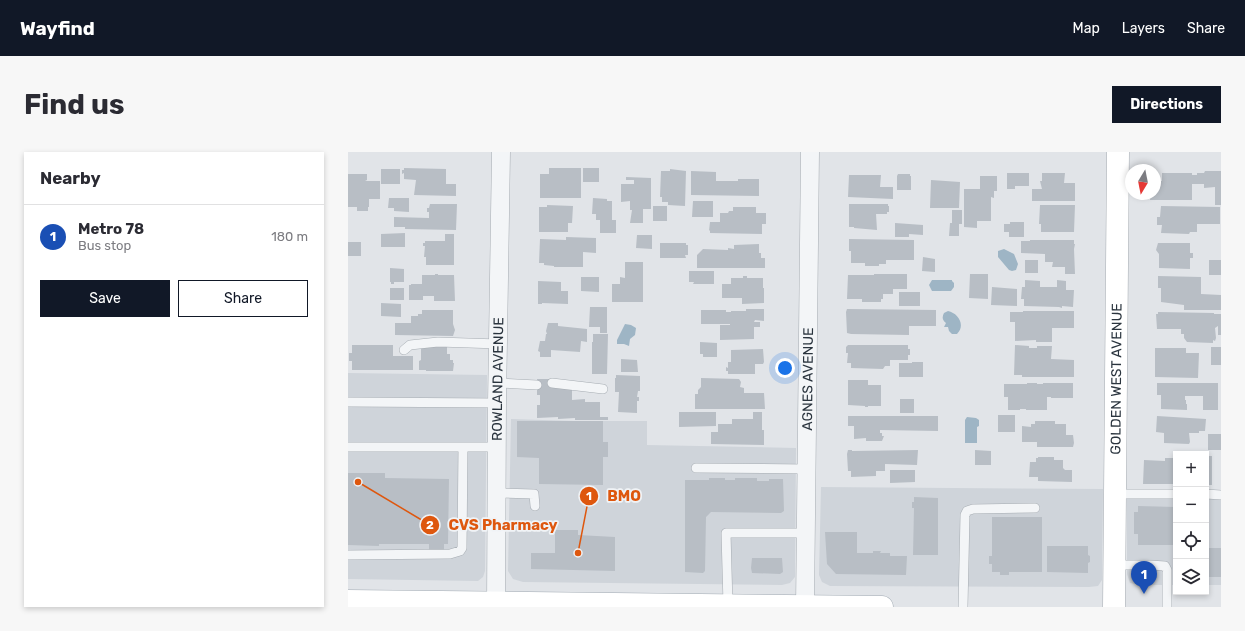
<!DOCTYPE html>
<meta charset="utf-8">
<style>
:root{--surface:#fff;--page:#f7f7f7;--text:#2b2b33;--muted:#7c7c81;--line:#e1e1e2;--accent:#111827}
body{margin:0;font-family:Rubik,sans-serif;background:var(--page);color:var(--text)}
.controls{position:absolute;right:12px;bottom:12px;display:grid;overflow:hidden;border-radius:0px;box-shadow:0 2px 6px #0003}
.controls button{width:36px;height:36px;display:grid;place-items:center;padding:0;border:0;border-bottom:1px solid var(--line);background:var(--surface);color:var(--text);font:20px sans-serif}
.compass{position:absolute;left:777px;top:12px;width:36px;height:36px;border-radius:50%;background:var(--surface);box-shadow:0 2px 6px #0003;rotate:190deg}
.you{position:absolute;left:437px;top:216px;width:14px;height:14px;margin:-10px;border:3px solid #fff;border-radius:50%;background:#1a73e8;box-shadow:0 0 0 6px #1a73e833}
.badge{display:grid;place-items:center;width:26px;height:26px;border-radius:50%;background:var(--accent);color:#fff;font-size:13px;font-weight:700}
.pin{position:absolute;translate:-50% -33px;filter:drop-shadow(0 1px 2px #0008)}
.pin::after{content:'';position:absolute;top:21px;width:14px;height:12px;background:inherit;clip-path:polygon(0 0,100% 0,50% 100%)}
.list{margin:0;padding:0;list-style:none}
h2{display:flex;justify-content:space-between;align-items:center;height:52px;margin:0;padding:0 16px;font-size:17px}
h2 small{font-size:13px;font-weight:400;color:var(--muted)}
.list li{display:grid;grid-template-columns:26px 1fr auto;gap:12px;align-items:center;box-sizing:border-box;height:64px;padding:0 16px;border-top:1px solid var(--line)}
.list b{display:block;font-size:15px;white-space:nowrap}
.list p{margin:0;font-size:13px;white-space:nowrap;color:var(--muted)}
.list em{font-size:13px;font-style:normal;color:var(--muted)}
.actions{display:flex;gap:8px;padding:12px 16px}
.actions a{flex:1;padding:9px 0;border:1px solid var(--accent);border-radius:0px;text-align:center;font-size:14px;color:var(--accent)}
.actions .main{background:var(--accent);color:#fff}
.icon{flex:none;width:22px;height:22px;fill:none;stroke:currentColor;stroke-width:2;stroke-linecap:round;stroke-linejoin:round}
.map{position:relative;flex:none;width:873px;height:455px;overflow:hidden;border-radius:0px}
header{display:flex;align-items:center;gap:24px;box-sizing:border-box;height:56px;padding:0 20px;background:var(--accent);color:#fff}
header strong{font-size:19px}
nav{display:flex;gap:22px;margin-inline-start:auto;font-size:14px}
.intro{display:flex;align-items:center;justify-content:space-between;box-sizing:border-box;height:96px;padding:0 24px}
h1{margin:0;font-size:28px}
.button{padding:10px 18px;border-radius:0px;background:var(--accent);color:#fff;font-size:14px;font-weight:700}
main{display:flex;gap:24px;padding:0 24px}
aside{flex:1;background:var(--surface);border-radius:0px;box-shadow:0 2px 6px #0003}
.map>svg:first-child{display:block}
.built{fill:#cfd4da}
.water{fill:#9eb5c5}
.building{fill:#b8bec5}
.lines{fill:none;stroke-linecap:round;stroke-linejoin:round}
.lane-casing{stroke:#a6acb2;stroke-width:10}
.street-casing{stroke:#a6acb2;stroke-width:19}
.secondary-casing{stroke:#a6acb2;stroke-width:23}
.primary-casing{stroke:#a1aab3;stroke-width:23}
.lane{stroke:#f3f5f7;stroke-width:9}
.street{stroke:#f3f5f7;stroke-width:18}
.secondary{stroke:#fff;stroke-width:22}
.primary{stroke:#fff;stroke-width:22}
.labels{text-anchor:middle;stroke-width:3.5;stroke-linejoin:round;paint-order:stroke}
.street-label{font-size:14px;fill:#2a343e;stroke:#f0f3f6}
.leader{fill:none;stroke:#de570e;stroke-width:1.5}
.callout-dot{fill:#de570e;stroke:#f0f3f6;stroke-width:1.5}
.mark-label{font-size:12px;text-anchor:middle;font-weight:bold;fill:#fff}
.callout-label{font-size:15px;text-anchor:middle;font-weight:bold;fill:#de570e;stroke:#f0f3f6;stroke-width:3.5;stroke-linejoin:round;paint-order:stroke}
</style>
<header>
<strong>Wayfind</strong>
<nav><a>Map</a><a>Layers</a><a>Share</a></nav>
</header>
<div class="intro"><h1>Find us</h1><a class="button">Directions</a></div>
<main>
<aside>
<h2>Nearby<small></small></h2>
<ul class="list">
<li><span class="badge" style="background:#1a4fb4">1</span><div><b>Metro 78</b><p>Bus stop</p></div><em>180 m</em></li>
</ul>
<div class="actions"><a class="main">Save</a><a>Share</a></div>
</aside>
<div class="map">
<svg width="873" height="455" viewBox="0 0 873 455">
<rect width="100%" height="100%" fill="#e1e4e8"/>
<path class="built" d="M0,221L139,223L137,419L135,425L130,429L0,427Z
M163,267L226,269H299V293L448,296L447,425L442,431L434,433L175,430L165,427L160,419Z
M473,335L755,337L754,428L750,434L741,435L482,434L474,430L471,423Z
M779,337L828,338V433H792L782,431L779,422Z
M858,339H873V433H858Z"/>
<path class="water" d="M656,97L666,102L670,112L668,118L664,119L661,118L650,105V99Z
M584,128H604V129L606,131V135L603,139H584L581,133Z
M600,159C610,161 618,173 609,182H604L601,179L600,175H596L598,171C594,168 594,165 596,161Z
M277,172L283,173L288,176L287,183L282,187L281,194L276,192H269V188Z
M619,265L628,266L631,268V274L629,275V291H617V268Z"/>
<path class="building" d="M56,16L98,17V32H108V44L66,43L68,28L56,27V21L54,22V18H56Z
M201,16H233V46H192V22H201Z
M235,16H251V30H235Z
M33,17H52V32H33Z
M322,17L338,19L337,54L320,53V50H314V45H312L313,19H322Z
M343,19L368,20V29H390V27H411V44L343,43Z
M857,19H873V53H867V35L856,36V32H844V48H802V42H807V36H811L810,29H814V21H844V23H849V21H856Z
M659,21H681V34H667V37H659Z
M694,21H717L716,31H727V49H684V37H694L692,29H694Z
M0,22H19V28L17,29H32V47H21V55H20V59H9V55H0Z
M550,22H562V24H563V38H549V24Z
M501,23H533L532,35H545V47L500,45Z
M632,24H649V39H646V46L643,45V69H629V76L616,75V37H632Z
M278,25L303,26V57H295V71H282L284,58H282V49L273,50V32H286V28H278Z
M583,28L612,30L611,56H582Z
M41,46H61V60L46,59V56H40Z
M245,46L259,47V49H264V68H268V81H252V68H248V62H244Z
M345,49H365V65H344Z
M82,52H109L108,78L57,77V75H46V65L81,66V60H79V56H81Z
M501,52H540V54H541V60H539V62H528L529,78L506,76V75H501Z
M199,53L225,54L224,71H220V80H191V55H199Z
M692,53H727L726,80H693V72H691Z
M305,54H319V69H305Z
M813,54L872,55V72H849V80H842L841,82L813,81L814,73H809V65H812Z
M385,55H408V61H418V72H414V82L362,81V78L361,79L362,70H372V61H380L381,59H385Z
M604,58H614V72H611V84H601L602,71H604Z
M662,70H676V85H661V80H656V72H662Z
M547,71L575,73V83L561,82V85H547Z
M57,81V95H33V82Z
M97,82H106V113H78V105H76L77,94H75V91H77V89H97Z
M289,83H304V97L288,96Z
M218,85L248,86V101L235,100V115H206V114L196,113V111H191L192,87L218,88Z
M501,87L566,88V108H538V112H531V114H517V111H503V99H501Z
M682,88H726V92H727L726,97L727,122H717V115H704L705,110H697V102L673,101V89H682Z
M0,90H13V104H0Z
M312,91H338V93H340V103H337L338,106H312Z
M810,91H842V101H845V106H842V117L811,116V102L808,98Z
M411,92V101H413V106H417V116H349V103L355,97L380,98V96L386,97V93Z
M575,105L587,107V120L574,119Z
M677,108H690V121H677Z
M861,108H873V123H861Z
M277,110H295V150H264V132H272V125L277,126Z
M42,116L56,117V130H46V132H43V130H42Z
M341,119H366V132H345L346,130H341Z
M87,122H90V123H106L107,149H86V144H75V148H61V133H63V132H74V123H87Z
M526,122H559V137H545V142H535V147H533V150H514V147H499L500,123H526Z
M622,122H640V147L621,146Z
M395,124H399V126H415V136H416V151L394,152V146H374V132H383V126H395Z
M810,124L853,125V142L873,143V158H836V153L813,150V136H810Z
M233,125H251V140L233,139Z
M677,128L692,129V135H709V128L718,129V138H726L725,155L714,154V156L711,155L676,154V147H673L674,135H677Z
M190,129L213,130V139H220V152L194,151V152H190Z
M644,135L669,137V154L643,153Z
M42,136H56V148H42Z
M551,140H572V154H551Z
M33,151L53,152V165L33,164Z
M242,155H259V181H252V175H241Z
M398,157H416V169L407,168L406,170H412V175H406V187L372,188V173H382V172H353V158H378V160H383V159H398Z
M499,157L588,158V174H561V183L503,182L499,181L498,160Z
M74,158H105V172L107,178L105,184L47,183V171H63V164H70V162H74Z
M675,159H726V176H704V190H688V188L667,189V170H662V160H675Z
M810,160L866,161V162H873V183H870V169V174L867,176L868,186L867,189L865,188V191L839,190L836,186V182H833V177H809L808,162H810Z
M200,171H210V174L239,177V190L233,189L232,200L203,198V205H192V200L190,199L192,189H197L198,182H199L198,179Z
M245,182H260L259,222H244V190H245Z
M352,190L369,191V205H355V202H352Z
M4,193H45V204H65V218H4V209H1V201H4Z
M500,193H560V197H562V203H560V208H542V214H537L535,217L503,216V211H499L500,201H498V195Z
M667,193L681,194V196H689V194H704L703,207L726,208V225H674V223H666Z
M73,194H99V202H102V208H105V211H106L105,219H78V218H71V209L73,208Z
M863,195H873V213H863Z
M807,196H838V201H851L850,226L807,225Z
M415,197L416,210L415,212H407V222H380V219H378V215L380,216V210H383V198Z
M273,207L289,208L290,220H273Z
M564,210H575V225H551V211H564Z
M268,223L292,224V239H290L289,245H291V249H289V261L270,260L271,240H267V226H268Z
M353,226L391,227L393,230L392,235L396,236V241H416L417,257H347V242H350V238L353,235Z
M189,227H205L224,234V248L237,247V250H252V265H260V268H227V266L210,267V265L189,266V253H192V243H189Z
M500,228H520V233H533V254H520V255H517V254L500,253Z
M679,231H689V232H695V231H725V246H703V245H699V258H678V257H672V258H660V245H656V232H679Z
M809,231H870V258H855V244H837V248H838V252H839V258L813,257V243H809Z
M552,247H566V261H552Z
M331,260H368V274L331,275Z
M405,260H414V278H416V293L363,292V280H370V272H384V267H405Z
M650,263H667V280H650Z
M500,264H590V279L532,278V281H534V284H536L534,289H518V286L506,287V274H500Z
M809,264L858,267L857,279H851V281H841L842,290L841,292L816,291V281L808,280Z
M169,269H255V290H260V305H255V333L191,332V306L169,305Z
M687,269H707V272H718V283H725L726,291L725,295H689V290H674V274L683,275V272H687Z
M860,282H873V298H860Z
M500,298H504V299L570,298L569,313L537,312V319H528V324L503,325V319H500L499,302Z
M627,298L643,299V313H627Z
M858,304H864V333H858Z
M690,305H706V308H715V316L717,318H724V330L690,329V325H681L682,310H688V306H690Z
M817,306H828V332H795L796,308L817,309Z
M542,318H567V330L542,331Z
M0,321H37V326L101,327L100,392H96V407L81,406V392H31V394L0,393Z
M361,326H377V328H387V326H409V329H421V327H435L436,359L433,361L363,360L358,365L357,419L355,421L337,420V328H361Z
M566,345L590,346V403H565L566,356H564V350H566Z
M790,354L828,355V393H790V382H786V360H790Z
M644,365H694V420H661V423H652V420H644V412H641V404H644Z
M207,378H230V383L267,385V419L183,417V401H207Z
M477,380H509V401H525V399H533L532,401H542V404H559L558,423L488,422L479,412Z
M699,394H740V403L742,404V410L740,411V421L699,420Z
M858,396H873V425H858Z
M404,406H434L435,420L432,422L404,421L403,416Z"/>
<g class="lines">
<defs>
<path id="lane" d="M56,198L62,193L90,190L151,192
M150,231L189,233
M204,231L255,237
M0,250L149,251
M0,295H149
M348,316L459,317
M149,341L186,342L187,354
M767,342H828
M858,342L873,343
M0,403L102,402L112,399L114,396L115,295
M766,413H802L817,414L819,418V455
M380,453L378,381H458
M615,455L617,363L619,359L625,357L687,356"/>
<g id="street">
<path id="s1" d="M148,455L149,251L153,0"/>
<path id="s2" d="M457,455L462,0"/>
</g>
<g id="secondary">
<path id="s3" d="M766,455L770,0"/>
</g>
<path id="primary" d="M0,449L534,455"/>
</defs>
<use href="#lane" class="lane-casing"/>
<use href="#street" class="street-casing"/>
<use href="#secondary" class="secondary-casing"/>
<use href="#primary" class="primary-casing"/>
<use href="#lane" class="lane"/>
<use href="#street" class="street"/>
<use href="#secondary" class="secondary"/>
<use href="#primary" class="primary"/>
</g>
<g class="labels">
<g class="street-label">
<text dy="5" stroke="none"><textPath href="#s1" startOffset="228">ROWLAND AVENUE</textPath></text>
<text dy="5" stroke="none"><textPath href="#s2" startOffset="228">AGNES AVENUE</textPath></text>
<text dy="5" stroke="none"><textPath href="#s3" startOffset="228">GOLDEN WEST AVENUE</textPath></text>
</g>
</g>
<path class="leader" d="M230 401L241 344M10 330L82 373"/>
<g class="callout-dot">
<circle cx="230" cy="401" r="4"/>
<circle cx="10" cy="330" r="4"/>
<circle cx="241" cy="344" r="10"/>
<circle cx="82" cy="373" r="10"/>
</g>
<g class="mark-label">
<text x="241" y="348">1</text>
<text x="82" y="377">2</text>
</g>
<g class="callout-label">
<text x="276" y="349">BMO</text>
<text x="155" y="378">CVS Pharmacy</text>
</g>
</svg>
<div class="controls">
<button>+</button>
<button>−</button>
<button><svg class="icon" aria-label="locate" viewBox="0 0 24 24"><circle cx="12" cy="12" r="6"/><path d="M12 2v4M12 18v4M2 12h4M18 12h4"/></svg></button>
<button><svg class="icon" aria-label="layers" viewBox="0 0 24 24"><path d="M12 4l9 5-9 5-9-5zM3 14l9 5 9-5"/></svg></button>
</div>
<svg class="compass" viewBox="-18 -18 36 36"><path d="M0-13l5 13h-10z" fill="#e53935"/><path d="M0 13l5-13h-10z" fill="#7c7c81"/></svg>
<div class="you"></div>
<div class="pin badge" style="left:796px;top:442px;background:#1a4fb4">1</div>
</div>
</main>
